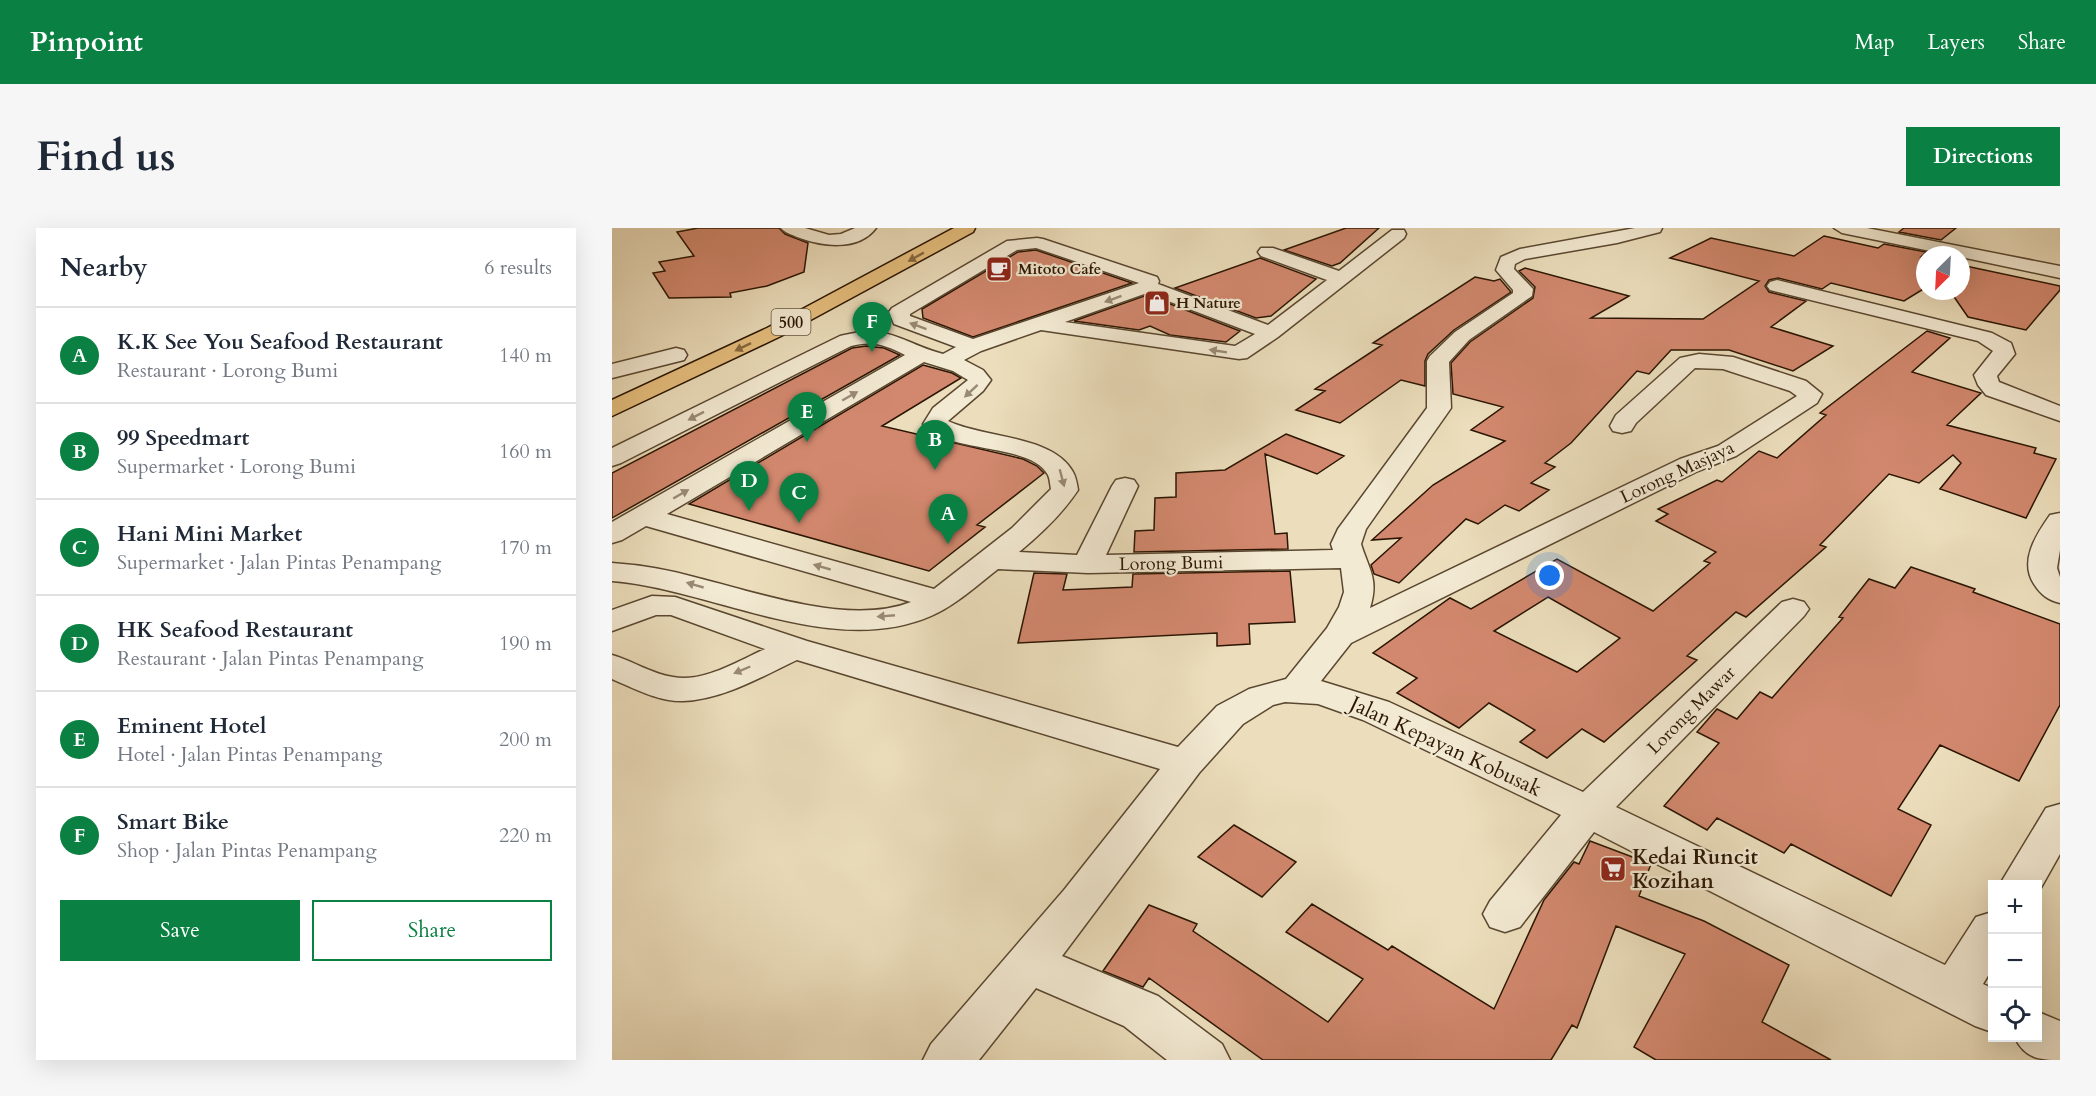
<!DOCTYPE html>
<meta charset="utf-8">
<style>
:root{--surface:#fff;--page:#f6f6f7;--text:#1f2937;--muted:#747a83;--line:#e0e1e3;--accent:#0b8043}
body{margin:0;font-family:Cardo,serif;background:var(--page);color:var(--text)}
.controls{position:absolute;right:18px;bottom:18px;display:grid;overflow:hidden;border-radius:0px;box-shadow:0 6px 24px #0002}
.controls button{width:54px;height:54px;display:grid;place-items:center;padding:0;border:0;border-bottom:2px solid var(--line);background:var(--surface);color:var(--text);font:30px sans-serif}
.compass{position:absolute;left:1304px;top:18px;width:54px;height:54px;border-radius:50%;background:var(--surface);box-shadow:0 6px 24px #0002;rotate:204deg}
.you{position:absolute;left:938px;top:348px;width:21px;height:21px;margin:-15px;border:4px solid #fff;border-radius:50%;background:#1a73e8;box-shadow:0 0 0 9px #1a73e833}
.badge{display:grid;place-items:center;width:39px;height:39px;border-radius:50%;background:var(--accent);color:#fff;font-size:20px;font-weight:700}
.pin{position:absolute;translate:-50% -50px;filter:drop-shadow(0 2px 3px #0008)}
.pin::after{content:'';position:absolute;top:32px;width:21px;height:18px;background:inherit;clip-path:polygon(0 0,100% 0,50% 100%)}
.list{margin:0;padding:0;list-style:none}
h2{display:flex;justify-content:space-between;align-items:center;height:78px;margin:0;padding:0 24px;font-size:26px}
h2 small{font-size:20px;font-weight:400;color:var(--muted)}
.list li{display:grid;grid-template-columns:39px 1fr auto;gap:18px;align-items:center;box-sizing:border-box;height:96px;padding:0 24px;border-top:2px solid var(--line)}
.list b{display:block;font-size:22px;white-space:nowrap}
.list p{margin:0;font-size:20px;white-space:nowrap;color:var(--muted)}
.list em{font-size:20px;font-style:normal;color:var(--muted)}
.actions{display:flex;gap:12px;padding:18px 24px}
.actions a{flex:1;padding:14px 0;border:2px solid var(--accent);border-radius:0px;text-align:center;font-size:21px;color:var(--accent)}
.actions .main{background:var(--accent);color:#fff}
.icon{flex:none;width:33px;height:33px;fill:none;stroke:currentColor;stroke-width:2;stroke-linecap:round;stroke-linejoin:round}
.map{position:relative;flex:none;width:1448px;height:832px;overflow:hidden;border-radius:0px}
header{display:flex;align-items:center;gap:36px;box-sizing:border-box;height:84px;padding:0 30px;background:var(--accent);color:#fff}
header strong{font-size:28px}
nav{display:flex;gap:33px;margin-inline-start:auto;font-size:21px}
.intro{display:flex;align-items:center;justify-content:space-between;box-sizing:border-box;height:144px;padding:0 36px}
h1{margin:0;font-size:42px}
.button{padding:15px 27px;border-radius:0px;background:var(--accent);color:#fff;font-size:21px;font-weight:700}
main{display:flex;gap:36px;padding:0 36px}
aside{flex:1;background:var(--surface);border-radius:0px;box-shadow:0 6px 24px #0002}
.map>svg:first-child{display:block}
.building{fill:#d2886e;stroke:#2a1502;stroke-width:1.5;fill-rule:evenodd}
.lines{fill:none;stroke-linecap:round;stroke-linejoin:round}
.minor-casing{stroke:#5a4730;stroke-width:3}
.major-casing{stroke:#2a1502;stroke-width:3}
.minor{fill:#f3ead3;fill-rule:evenodd}
.major{fill:#e6bf7e;fill-rule:evenodd}
.oneway{fill:#886a40}
.oneway2{fill:#998a75}
.labels{text-anchor:middle;stroke-width:4.5;stroke-linejoin:round;paint-order:stroke}
.far-poi-label{font-size:15px;font-weight:bold;fill:#2a1502;stroke:#f3ead3;text-anchor:start}
.shield{fill:#f3ead3;stroke:#665541;stroke-width:1.5}
.shield-label{font-size:16px;font-weight:bold;fill:#2a1502}
.street-label{font-size:18px;fill:#2a1502;stroke:#f3ead3}
.near-street-label{font-size:21px;fill:#2a1502;stroke:#f3ead3}
.near-poi-label{font-size:21px;font-weight:bold;fill:#2a1502;stroke:#f3ead3;text-anchor:start}
</style>
<header>
<strong>Pinpoint</strong>
<nav><a>Map</a><a>Layers</a><a>Share</a></nav>
</header>
<div class="intro"><h1>Find us</h1><a class="button">Directions</a></div>
<main>
<aside>
<h2>Nearby<small>6 results</small></h2>
<ul class="list">
<li><span class="badge">A</span><div><b>K.K See You Seafood Restaurant</b><p>Restaurant · Lorong Bumi</p></div><em>140 m</em></li>
<li><span class="badge">B</span><div><b>99 Speedmart</b><p>Supermarket · Lorong Bumi</p></div><em>160 m</em></li>
<li><span class="badge">C</span><div><b>Hani Mini Market</b><p>Supermarket · Jalan Pintas Penampang</p></div><em>170 m</em></li>
<li><span class="badge">D</span><div><b>HK Seafood Restaurant</b><p>Restaurant · Jalan Pintas Penampang</p></div><em>190 m</em></li>
<li><span class="badge">E</span><div><b>Eminent Hotel</b><p>Hotel · Jalan Pintas Penampang</p></div><em>200 m</em></li>
<li><span class="badge">F</span><div><b>Smart Bike</b><p>Shop · Jalan Pintas Penampang</p></div><em>220 m</em></li>
</ul>
<div class="actions"><a class="main">Save</a><a>Share</a></div>
</aside>
<div class="map">
<svg width="1448" height="832" viewBox="0 0 1448 832">
<rect width="100%" height="100%" fill="#ecdebc"/>
<filter id="stains"><feTurbulence type="fractalNoise" baseFrequency=".00333" numOctaves="4"/><feColorMatrix values="0 0 0 0 .2 0 0 0 0 .09 0 0 0 0 .02 0 0 0 .5 -.17"/></filter>
<radialGradient id="worn" r=".72"><stop offset=".6" stop-color="#630" stop-opacity="0"/><stop offset="1" stop-color="#630" stop-opacity=".3"/></radialGradient>
<path class="building" d="M86,0H167L173,6L196,15L192,44L155,58L118,65L119,69L57,70L41,45L53,43L47,34L82,28L65,4Z
M734,0H767L728,35L720,38L672,22Z
M1292,0H1344L1329,12L1287,4Z
M1212,8L1266,20L1272,16L1314,24L1309,29H1313V60L1292,73L1219,55L1210,61L1166,50L1157,52L1153,58L1157,64L1194,73L1159,99L1221,118L1181,143L1117,122H1059L1037,146L1025,143L959,215L933,235L943,239L919,255L937,262L907,283L893,277L866,296L854,291L787,355L762,346L759,337L789,310L760,312L821,257L893,213L859,202L891,179L841,166L839,135L858,114L921,70L923,59L907,43L913,40L1017,68L979,90L1091,91L1147,53L1058,30L1099,10L1182,28Z
M424,22L520,55L361,109L311,90L310,81L406,24Z
M648,30L704,51L659,88L644,90L563,60Z
M1349,37L1448,58V62L1414,102L1356,89L1338,63H1349Z
M863,49L882,53L888,51L899,64L842,102L816,126L813,133V158L789,152L728,195L684,182L713,163L703,161L770,117L761,115Z
M535,67L628,103L614,114L558,107L538,98L527,102L462,93Z
M1315,103L1338,110L1300,144L1369,165L1335,197L1424,220L1422,225L1444,231L1414,290L1328,261L1349,235L1341,227L1307,255L1277,246L1208,317L1214,319L1134,389L1124,384L1075,428L1085,432L992,514L970,501L935,530L908,514L923,502L877,475L847,500L785,465L805,450L761,425L838,370L859,381L945,331L1041,383L1098,335L1092,333L1104,324L1044,293L1056,286L1046,281L1105,252L1110,254L1147,223L1165,230L1214,187L1208,185ZM936,369L1008,410L965,444L882,403Z
M254,118L272,120L288,127L0,290V245L240,120Z
M311,137L340,145L349,150L270,198L411,231L425,238L432,245L365,297L373,299L317,343L77,276Z
M674,206L732,228L705,246L653,226L663,306L675,305L676,321L522,324L523,303L542,302L543,270L564,269V245L613,242Z
M1299,339L1363,361L1361,364L1448,396V477L1407,553L1328,517L1286,581L1319,597L1279,668L1179,616L1172,625L1105,590L1095,602L1052,578L1107,515L1085,504L1105,481L1125,491L1148,464L1160,470L1231,390L1227,389L1257,351L1283,360Z
M678,343L683,394L637,396L638,416L605,418V405L406,415L422,345L455,346L451,362L520,359L521,346Z
M622,597L684,634L650,669L586,629Z
M978,613L1039,636L1027,668L1092,693L1177,737L1150,794L1219,832H1044L1022,819L1073,726L1004,698L965,800L960,797L939,832H651L537,750L531,759L491,743L537,677L585,696L581,703L716,794L751,751L674,704L700,676L776,722L780,718L882,781L932,672L962,634L967,636Z"/>
<g class="lines">
<defs>
<path id="minor" d="M169,0H193L217,7L229,6L243,0H264C246,24 209,18 185,9C179,6 173,5 169,0Z
M1023,0H1050L1048,4L1005,15L913,31L903,36L902,41L921,61L920,68L857,112L837,134L839,180L754,301L749,316C757,342 767,351 758,380L1068,231L1106,218L1185,168L1178,163L1111,141L1083,140L1024,195L1019,203L1010,205L1001,203L998,198L1004,187L1068,130L1087,126L1121,129L1194,153L1210,166L1205,175L1124,228L1086,243L739,415L709,453L777,474L971,564L1170,374L1181,371L1192,374L1197,381L1192,388L1004,579L1333,737L1364,689L1380,684V741L1371,756L1380,760V804L1363,798L982,604L908,699L893,704L878,699L871,686L878,673L949,587L751,492L706,476L673,474L661,477L631,496L587,545L450,728L546,768L610,816L618,832H555L512,798L424,760L367,832H311L319,816L452,662L548,541L185,432C151,448 110,472 71,473C47,474 21,460 0,451V427C21,433 40,446 61,449C91,455 126,433 153,421L59,387H44L0,403V382L40,368L63,369L195,413L566,519L605,478L637,461L674,451L715,400L727,379L732,364L729,340L476,345L386,341C364,358 344,377 319,388C220,431 100,361 0,353V335C29,337 58,342 86,350C147,365 238,398 299,374L34,298L10,312L0,315V294L293,127C274,117 260,112 239,118L9,235L0,238V220L228,108C277,95 288,114 331,126L344,119L282,96L277,84L280,80L395,13L425,10L431,11L545,49L547,53L546,56L656,97L715,52L649,28L646,24L649,20H661L727,43L780,2H792L794,6L792,10L666,109L635,130L627,131L429,102L369,123L352,132L371,142L379,152L371,163L336,193C371,210 441,207 461,244C464,249 465,256 466,262C450,286 429,306 407,324L465,327L500,258L504,252L513,250L522,252L526,258L494,327L721,322L719,316L726,301L815,180V133L818,128L843,104L901,65V62L884,42L889,29L908,21ZM424,20L527,55L361,111L298,88V86L405,22ZM535,65L643,106L623,118L453,94ZM312,134L341,143L356,152L321,180L311,196C332,226 419,214 436,247C438,251 438,257 439,261L400,300L322,361L55,286Z
M1222,0H1255L1448,38V50L1349,29V27H1338L1230,5Z
M1165,52L1380,105L1399,115L1403,126L1385,148L1387,154L1448,178V193L1374,167L1366,157L1362,147L1381,123L1366,113L1158,62L1155,58L1158,54Z
M64,120L72,122L75,127L72,132L0,150V136Z
M1448,285V322L1445,340L1448,349V375C1436,372 1429,367 1422,356C1407,333 1424,307 1438,287Z
M1448,576V626L1426,665V656H1388L1434,580Z
M1426,784L1448,793V832C1427,832 1413,830 1403,810H1426Z"/>
<path id="major" d="M342,0H363L361,4L169,108L0,188V172L155,100Z"/>
</defs>
<use href="#minor" class="minor-casing"/>
<use href="#major" class="major-casing"/>
<use href="#minor" class="minor"/>
<use href="#major" class="major"/>
</g>
<defs><path id="oneway-solid" d="M-6-.8H1V-3.2L6.5 0L1 3.2V.8H-6Z" transform="scale(1.5)"/></defs>
<g class="oneway">
<use href="#oneway-solid" transform="translate(304 29) rotate(151)"/>
<use href="#oneway-solid" transform="translate(131 119) rotate(154)"/>
</g>
<g class="oneway2">
<use href="#oneway-solid" transform="translate(501 71) rotate(160)"/>
<use href="#oneway-solid" transform="translate(306 98) rotate(-160)"/>
<use href="#oneway-solid" transform="translate(606 123) rotate(-171)"/>
<use href="#oneway-solid" transform="translate(359 163) rotate(137)"/>
<use href="#oneway-solid" transform="translate(238 168) rotate(-30)"/>
<use href="#oneway-solid" transform="translate(84 188) rotate(153)"/>
<use href="#oneway-solid" transform="translate(450 250) rotate(75)"/>
<use href="#oneway-solid" transform="translate(69 266) rotate(-30)"/>
<use href="#oneway-solid" transform="translate(210 339) rotate(-164)"/>
<use href="#oneway-solid" transform="translate(83 357) rotate(-164)"/>
<use href="#oneway-solid" transform="translate(274 388) rotate(175)"/>
<use href="#oneway-solid" transform="translate(130 442) rotate(157)"/>
</g>
<defs>
<symbol id="cafe-square" viewBox="-11 -11 22 22"><rect x="-9" y="-9" width="18" height="18" rx="4" fill="#8f2418" stroke="#f3ead3"/><path d="M-5.5-4.5H6V0H3Q3 3.5 0 3.5H-2.5Q-5.5 3.5-5.5 0ZM3-3.2v2h1.7v-2ZM-6 4.5H4V6H-6Z" fill="#fff"/></symbol>
<symbol id="shop-square" viewBox="-11 -11 22 22"><rect x="-9" y="-9" width="18" height="18" rx="4" fill="#8f2418" stroke="#f3ead3"/><path d="M-5-2.5h2.3a2.7 3.5 0 0 1 5.4 0H5L5.5 6h-11ZM-1.5-2.5h3a1.5 2.3 0 0 0-3 0Z" fill="#fff"/></symbol>
<symbol id="supermarket-square" viewBox="-11 -11 22 22"><rect x="-9" y="-9" width="18" height="18" rx="4" fill="#8f2418" stroke="#f3ead3"/><path d="M-6-5.5h2.5l.6 2H6L4.5 2H-2.5L-4.4-4H-6ZM-1.5 3.2a1.3 1.3 0 1 0 .1 0ZM3 3.2a1.3 1.3 0 1 0 .1 0Z" fill="#fff"/></symbol>
</defs>
<g fill-rule="evenodd">
<use href="#cafe-square" x="372" y="26" width="30" height="30"/>
<use href="#shop-square" x="530" y="60" width="30" height="30"/>
<use href="#supermarket-square" x="986" y="626" width="30" height="30"/>
</g>
<g class="labels">
<g class="far-poi-label">
<text x="406" y="46">Mitoto Cafe</text>
<text x="564" y="80">H Nature</text>
</g>
<rect class="shield" x="159.5" y="81" width="39" height="26" rx="4.5"/>
<g class="shield-label">
<text x="179" y="100">500</text>
</g>
<g class="street-label">
<text transform="translate(1065 244) rotate(-25)" y="6">Lorong Masjaya</text>
<text transform="translate(559 335) rotate(-1)" y="6">Lorong Bumi</text>
<text transform="translate(1079 482) rotate(-45)" y="6">Lorong Mawar</text>
</g>
<g class="near-street-label">
<text transform="translate(834 518) rotate(25)" y="7">Jalan Kepayan Kobusak</text>
</g>
<g class="near-poi-label">
<text x="1020" y="636">Kedai Runcit<tspan x="1020" dy="24">Kozihan</tspan></text>
</g>
</g>
<rect width="100%" height="100%" filter="url(#stains)"/>
<rect width="100%" height="100%" fill="url(#worn)"/>
</svg>
<div class="controls">
<button>+</button>
<button>−</button>
<button><svg class="icon" aria-label="locate" viewBox="0 0 24 24"><circle cx="12" cy="12" r="6"/><path d="M12 2v4M12 18v4M2 12h4M18 12h4"/></svg></button>
</div>
<svg class="compass" viewBox="-18 -18 36 36"><path d="M0-13l5 13h-10z" fill="#e53935"/><path d="M0 13l5-13h-10z" fill="#747a83"/></svg>
<div class="you"></div>
<div class="pin badge" style="left:336px;top:316px">A</div>
<div class="pin badge" style="left:323px;top:242px">B</div>
<div class="pin badge" style="left:187px;top:295px">C</div>
<div class="pin badge" style="left:137px;top:283px">D</div>
<div class="pin badge" style="left:195px;top:214px">E</div>
<div class="pin badge" style="left:260px;top:124px">F</div>
</div>
</main>
